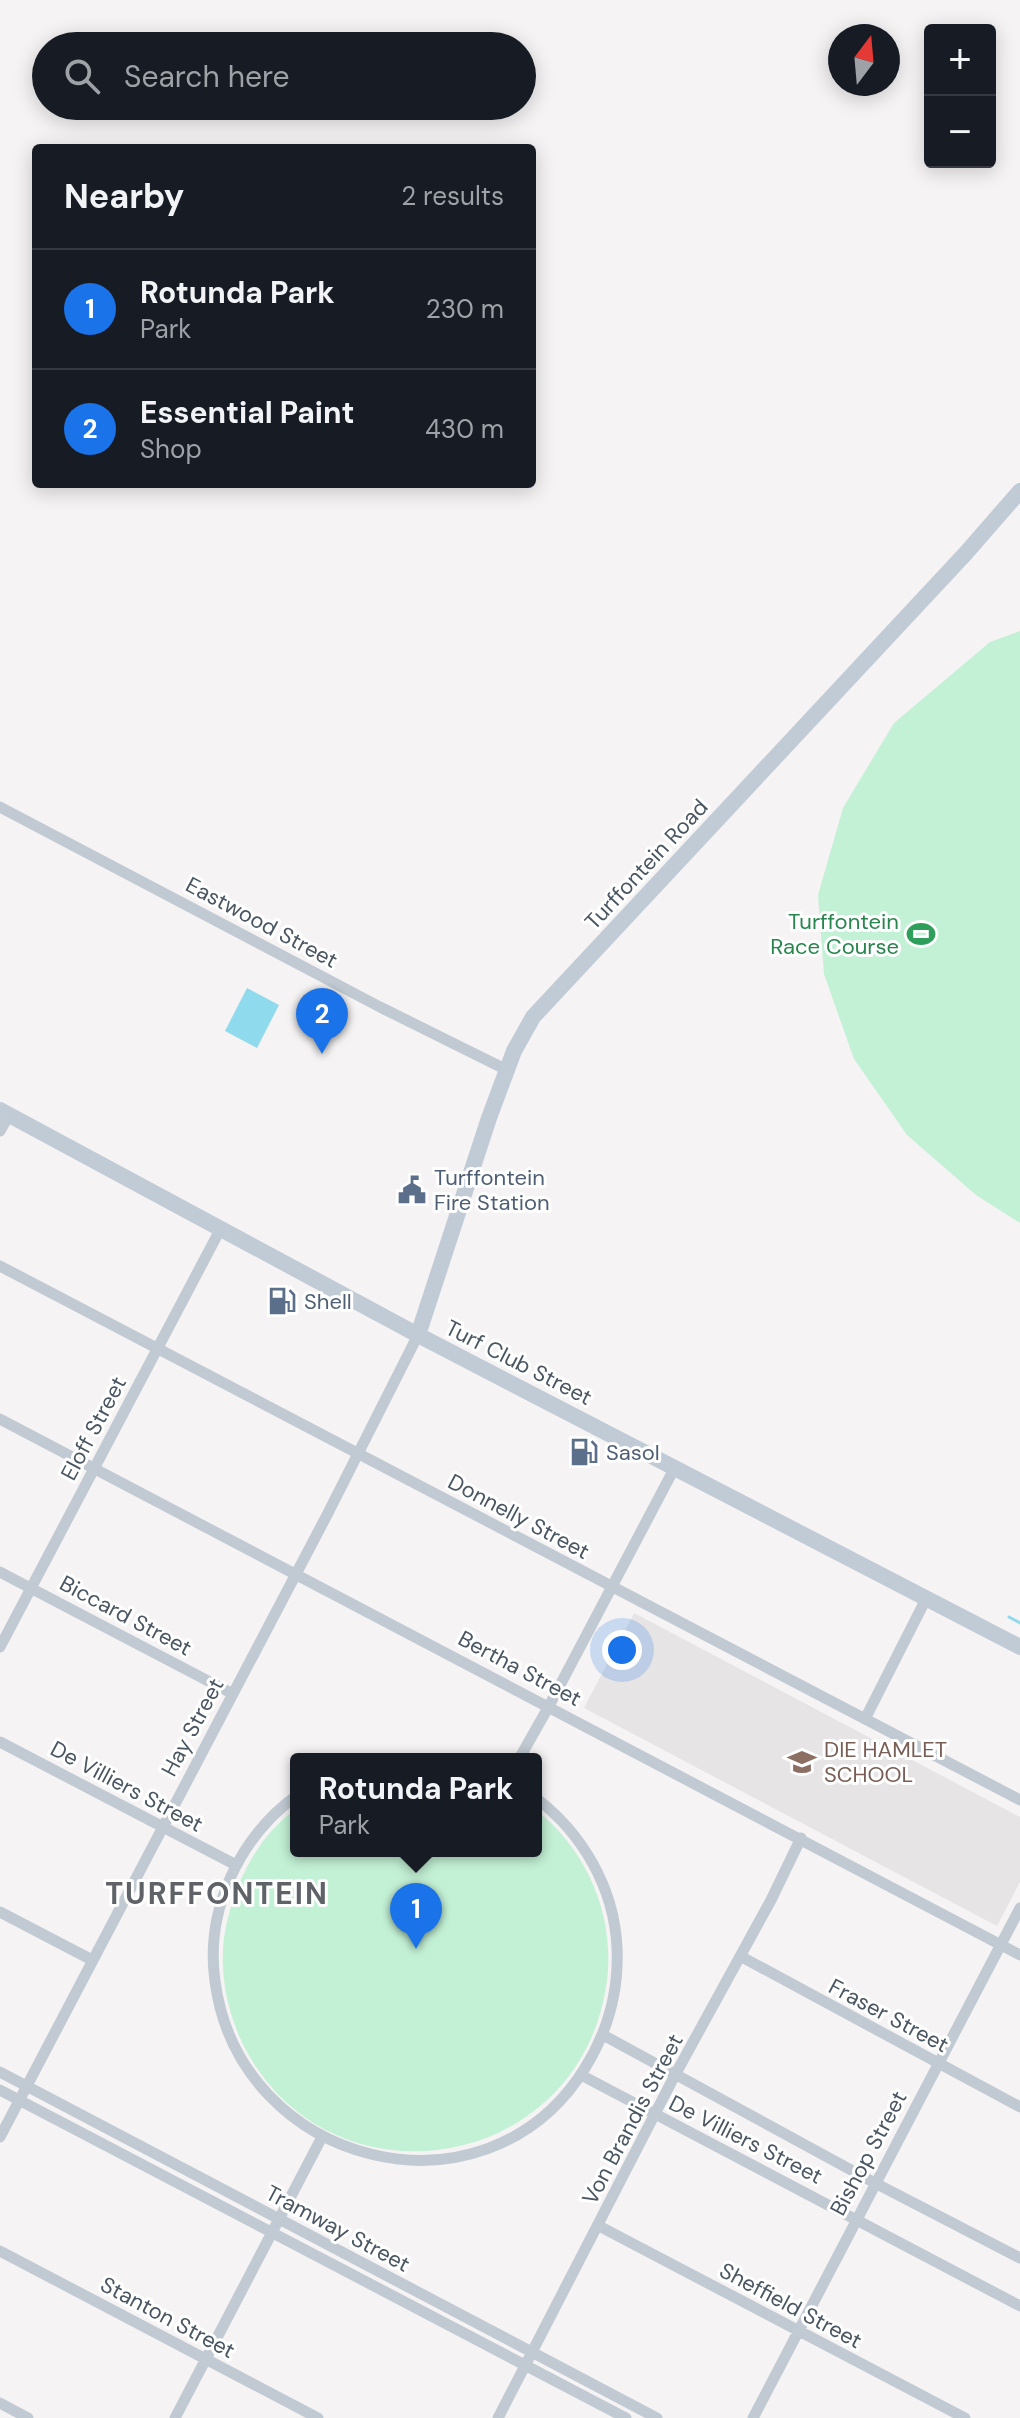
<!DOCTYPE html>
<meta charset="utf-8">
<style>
:root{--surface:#171b24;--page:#242831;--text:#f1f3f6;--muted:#9ea1a6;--line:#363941;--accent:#1a73e8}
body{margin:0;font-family:"DM Sans",sans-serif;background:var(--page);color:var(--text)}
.controls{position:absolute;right:24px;top:24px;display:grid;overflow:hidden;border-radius:8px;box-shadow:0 4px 20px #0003}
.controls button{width:72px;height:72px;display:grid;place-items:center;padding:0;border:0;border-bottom:2px solid var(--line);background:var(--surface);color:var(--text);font:40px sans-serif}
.compass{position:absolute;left:828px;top:24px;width:72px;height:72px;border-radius:50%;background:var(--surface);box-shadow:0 4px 20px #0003;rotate:16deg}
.you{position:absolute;left:622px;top:1650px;width:28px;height:28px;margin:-20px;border:6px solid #fff;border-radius:50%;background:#1a73e8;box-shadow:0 0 0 12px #1a73e833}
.badge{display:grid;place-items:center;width:52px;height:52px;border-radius:50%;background:var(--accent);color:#fff;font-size:26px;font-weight:700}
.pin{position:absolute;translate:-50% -66px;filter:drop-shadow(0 2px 4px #0008)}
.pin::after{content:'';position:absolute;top:42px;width:28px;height:24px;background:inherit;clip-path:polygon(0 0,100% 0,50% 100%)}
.popup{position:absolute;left:290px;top:1753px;width:252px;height:104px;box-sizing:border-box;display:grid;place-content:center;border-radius:8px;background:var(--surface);filter:drop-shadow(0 2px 6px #0005);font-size:26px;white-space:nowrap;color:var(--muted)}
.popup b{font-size:30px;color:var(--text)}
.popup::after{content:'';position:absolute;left:50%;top:100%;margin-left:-16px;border:16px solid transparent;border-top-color:var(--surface)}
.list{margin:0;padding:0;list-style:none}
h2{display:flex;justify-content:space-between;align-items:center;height:104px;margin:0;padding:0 32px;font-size:34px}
h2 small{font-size:26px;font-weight:400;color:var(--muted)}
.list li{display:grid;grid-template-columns:52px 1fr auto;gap:24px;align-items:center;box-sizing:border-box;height:120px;padding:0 32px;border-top:2px solid var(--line)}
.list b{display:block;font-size:30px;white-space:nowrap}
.list p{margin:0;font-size:26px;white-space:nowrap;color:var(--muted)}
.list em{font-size:26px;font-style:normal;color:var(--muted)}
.icon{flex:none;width:44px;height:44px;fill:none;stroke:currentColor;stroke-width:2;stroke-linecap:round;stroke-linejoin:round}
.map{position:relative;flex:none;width:1020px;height:2418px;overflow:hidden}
.search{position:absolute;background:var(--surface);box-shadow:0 4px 20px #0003;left:32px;top:32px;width:504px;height:88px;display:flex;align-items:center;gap:20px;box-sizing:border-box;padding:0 28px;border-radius:44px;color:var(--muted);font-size:30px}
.panel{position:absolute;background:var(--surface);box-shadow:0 4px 20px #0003;left:32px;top:144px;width:504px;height:344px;border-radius:8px}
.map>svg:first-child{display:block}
.education{fill:#e6e4e5}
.green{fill:#c3f1d5}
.water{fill:#90daee}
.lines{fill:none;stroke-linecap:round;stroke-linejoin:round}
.stream{stroke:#90daee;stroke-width:3}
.street{stroke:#c1cad2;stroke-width:11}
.secondary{stroke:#c1cbd6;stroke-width:16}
.labels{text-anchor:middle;stroke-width:6;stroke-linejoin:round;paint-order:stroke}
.street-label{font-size:22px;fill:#4a5661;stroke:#fff}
.leisure-label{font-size:22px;fill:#27864d;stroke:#fff;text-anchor:end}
.service-label{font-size:22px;fill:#4e5e75;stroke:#fff;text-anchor:start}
.education-label{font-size:22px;fill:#785e54;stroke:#fff;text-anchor:start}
.district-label{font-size:30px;font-weight:bold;letter-spacing:2px;fill:#5f6368;stroke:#fff}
</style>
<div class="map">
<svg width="1020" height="2418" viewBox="0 0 1020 2418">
<rect width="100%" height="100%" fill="#f5f3f3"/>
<path class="education" d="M634,1613L1020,1817V1882L997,1926L584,1708Z"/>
<path class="green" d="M1020,631V1223L976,1195L907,1135L854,1059L824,974L818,895L843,808L894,723L990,642Z
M296,1809V1851H536V1810C589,1851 617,1921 606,1987C576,2177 320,2213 240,2038C223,1999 217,1955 229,1914C240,1873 261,1834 296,1809Z"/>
<path class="water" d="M247,988L279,1005L257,1048L225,1031Z"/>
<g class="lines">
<path class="stream" d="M1009,1617L1020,1623"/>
<path class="street" d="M0,807L380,1007L507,1070
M0,1131L9,1115
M0,1266L1020,1800
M0,1419L1020,1955
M0,1572L233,1694
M0,1647L221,1228
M865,1719L926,1599
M0,1742L236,1865
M392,1759H436
M519,1759L549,1706L674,1469
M296,1796C239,1838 205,1910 215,1981C239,2166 485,2229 585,2068C608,2031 619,1990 617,1947C614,1888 583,1834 536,1798
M0,1912L92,1960
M740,1956L1020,2107
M603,2035L875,2183L1020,2258
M0,2072L657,2418
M581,2075L1020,2306
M0,2090L626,2418
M0,2137L327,1515L418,1335
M599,2226L965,2418
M0,2251L318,2418
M0,2403L28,2418
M175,2418L322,2137
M498,2418L675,2075L771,1900L801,1838
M753,2418L1020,1908"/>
<path class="secondary" d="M0,1110L418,1335L1020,1647
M418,1335L489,1118L514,1051L533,1017L966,553L1020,491"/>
</g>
<defs>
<symbol id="stadium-bare" viewBox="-9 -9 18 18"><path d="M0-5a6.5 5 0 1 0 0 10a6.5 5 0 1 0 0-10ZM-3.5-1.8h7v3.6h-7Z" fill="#2e9e5b" stroke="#fff" stroke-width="2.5" paint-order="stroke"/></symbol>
<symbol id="civic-bare" viewBox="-9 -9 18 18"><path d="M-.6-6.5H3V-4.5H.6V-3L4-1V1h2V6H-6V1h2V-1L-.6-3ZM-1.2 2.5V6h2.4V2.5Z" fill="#5c6f8a" stroke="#fff" stroke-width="2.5" paint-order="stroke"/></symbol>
<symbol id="fuel-bare" viewBox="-9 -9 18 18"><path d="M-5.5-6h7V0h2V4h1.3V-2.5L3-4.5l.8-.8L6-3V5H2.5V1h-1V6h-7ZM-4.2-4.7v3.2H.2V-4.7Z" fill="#5c6f8a" stroke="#fff" stroke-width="2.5" paint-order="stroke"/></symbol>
<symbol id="school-bare" viewBox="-9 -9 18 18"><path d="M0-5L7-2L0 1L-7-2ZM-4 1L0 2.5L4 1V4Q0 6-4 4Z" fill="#8d6e63" stroke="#fff" stroke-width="2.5" paint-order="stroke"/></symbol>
</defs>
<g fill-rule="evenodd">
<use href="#stadium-bare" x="901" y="914" width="40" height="40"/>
<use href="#civic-bare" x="392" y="1170" width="40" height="40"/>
<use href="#fuel-bare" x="262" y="1281" width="40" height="40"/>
<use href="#fuel-bare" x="564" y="1432" width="40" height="40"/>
<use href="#school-bare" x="782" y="1742" width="40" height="40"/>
</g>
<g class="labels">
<g class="street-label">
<text transform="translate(646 864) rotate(-47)" y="8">Turffontein Road</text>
<text transform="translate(262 922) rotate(28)" y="8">Eastwood Street</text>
<text transform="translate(519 1362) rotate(27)" y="8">Turf Club Street</text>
<text transform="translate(93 1428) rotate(-62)" y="8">Eloff Street</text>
<text transform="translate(519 1516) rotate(28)" y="8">Donnelly Street</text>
<text transform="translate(126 1615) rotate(28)" y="8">Biccard Street</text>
<text transform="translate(520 1668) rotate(28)" y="8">Bertha Street</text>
<text transform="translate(192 1727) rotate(-62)" y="8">Hay Street</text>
<text transform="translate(127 1786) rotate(28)" y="8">De Villiers Street</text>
<text transform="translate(889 2015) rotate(28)" y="8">Fraser Street</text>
<text transform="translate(632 2119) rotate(-62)" y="8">Von Brandis Street</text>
<text transform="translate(746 2139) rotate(27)" y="8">De Villiers Street</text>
<text transform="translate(868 2153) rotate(-62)" y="8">Bishop Street</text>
<text transform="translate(338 2228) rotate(28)" y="8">Tramway Street</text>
<text transform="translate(791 2305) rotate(28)" y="8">Sheffield Street</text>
<text transform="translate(168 2317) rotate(28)" y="8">Stanton Street</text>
</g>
<g class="leisure-label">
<text x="899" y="929">Turffontein<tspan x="899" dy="25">Race Course</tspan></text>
</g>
<g class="service-label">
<text x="434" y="1185">Turffontein<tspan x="434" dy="25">Fire Station</tspan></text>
<text x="304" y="1309">Shell</text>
<text x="606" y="1460">Sasol</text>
</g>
<g class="education-label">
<text x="824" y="1757">DIE HAMLET<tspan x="824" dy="25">SCHOOL</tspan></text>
</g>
<g class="district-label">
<text x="217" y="1904">TURFFONTEIN</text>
</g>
</g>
</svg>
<div class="controls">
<button>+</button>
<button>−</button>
</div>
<svg class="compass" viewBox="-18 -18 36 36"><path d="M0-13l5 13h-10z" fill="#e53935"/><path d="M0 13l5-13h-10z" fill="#9ea1a6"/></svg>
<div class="you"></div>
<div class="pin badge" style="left:416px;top:1949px">1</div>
<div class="popup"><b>Rotunda Park</b>Park</div>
<div class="pin badge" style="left:322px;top:1054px">2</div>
<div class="search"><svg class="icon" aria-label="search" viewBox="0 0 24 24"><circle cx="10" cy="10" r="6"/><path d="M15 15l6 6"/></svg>Search here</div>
<section class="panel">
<h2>Nearby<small>2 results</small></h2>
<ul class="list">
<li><span class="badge">1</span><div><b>Rotunda Park</b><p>Park</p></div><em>230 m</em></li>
<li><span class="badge">2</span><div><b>Essential Paint</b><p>Shop</p></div><em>430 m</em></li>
</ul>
</section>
</div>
